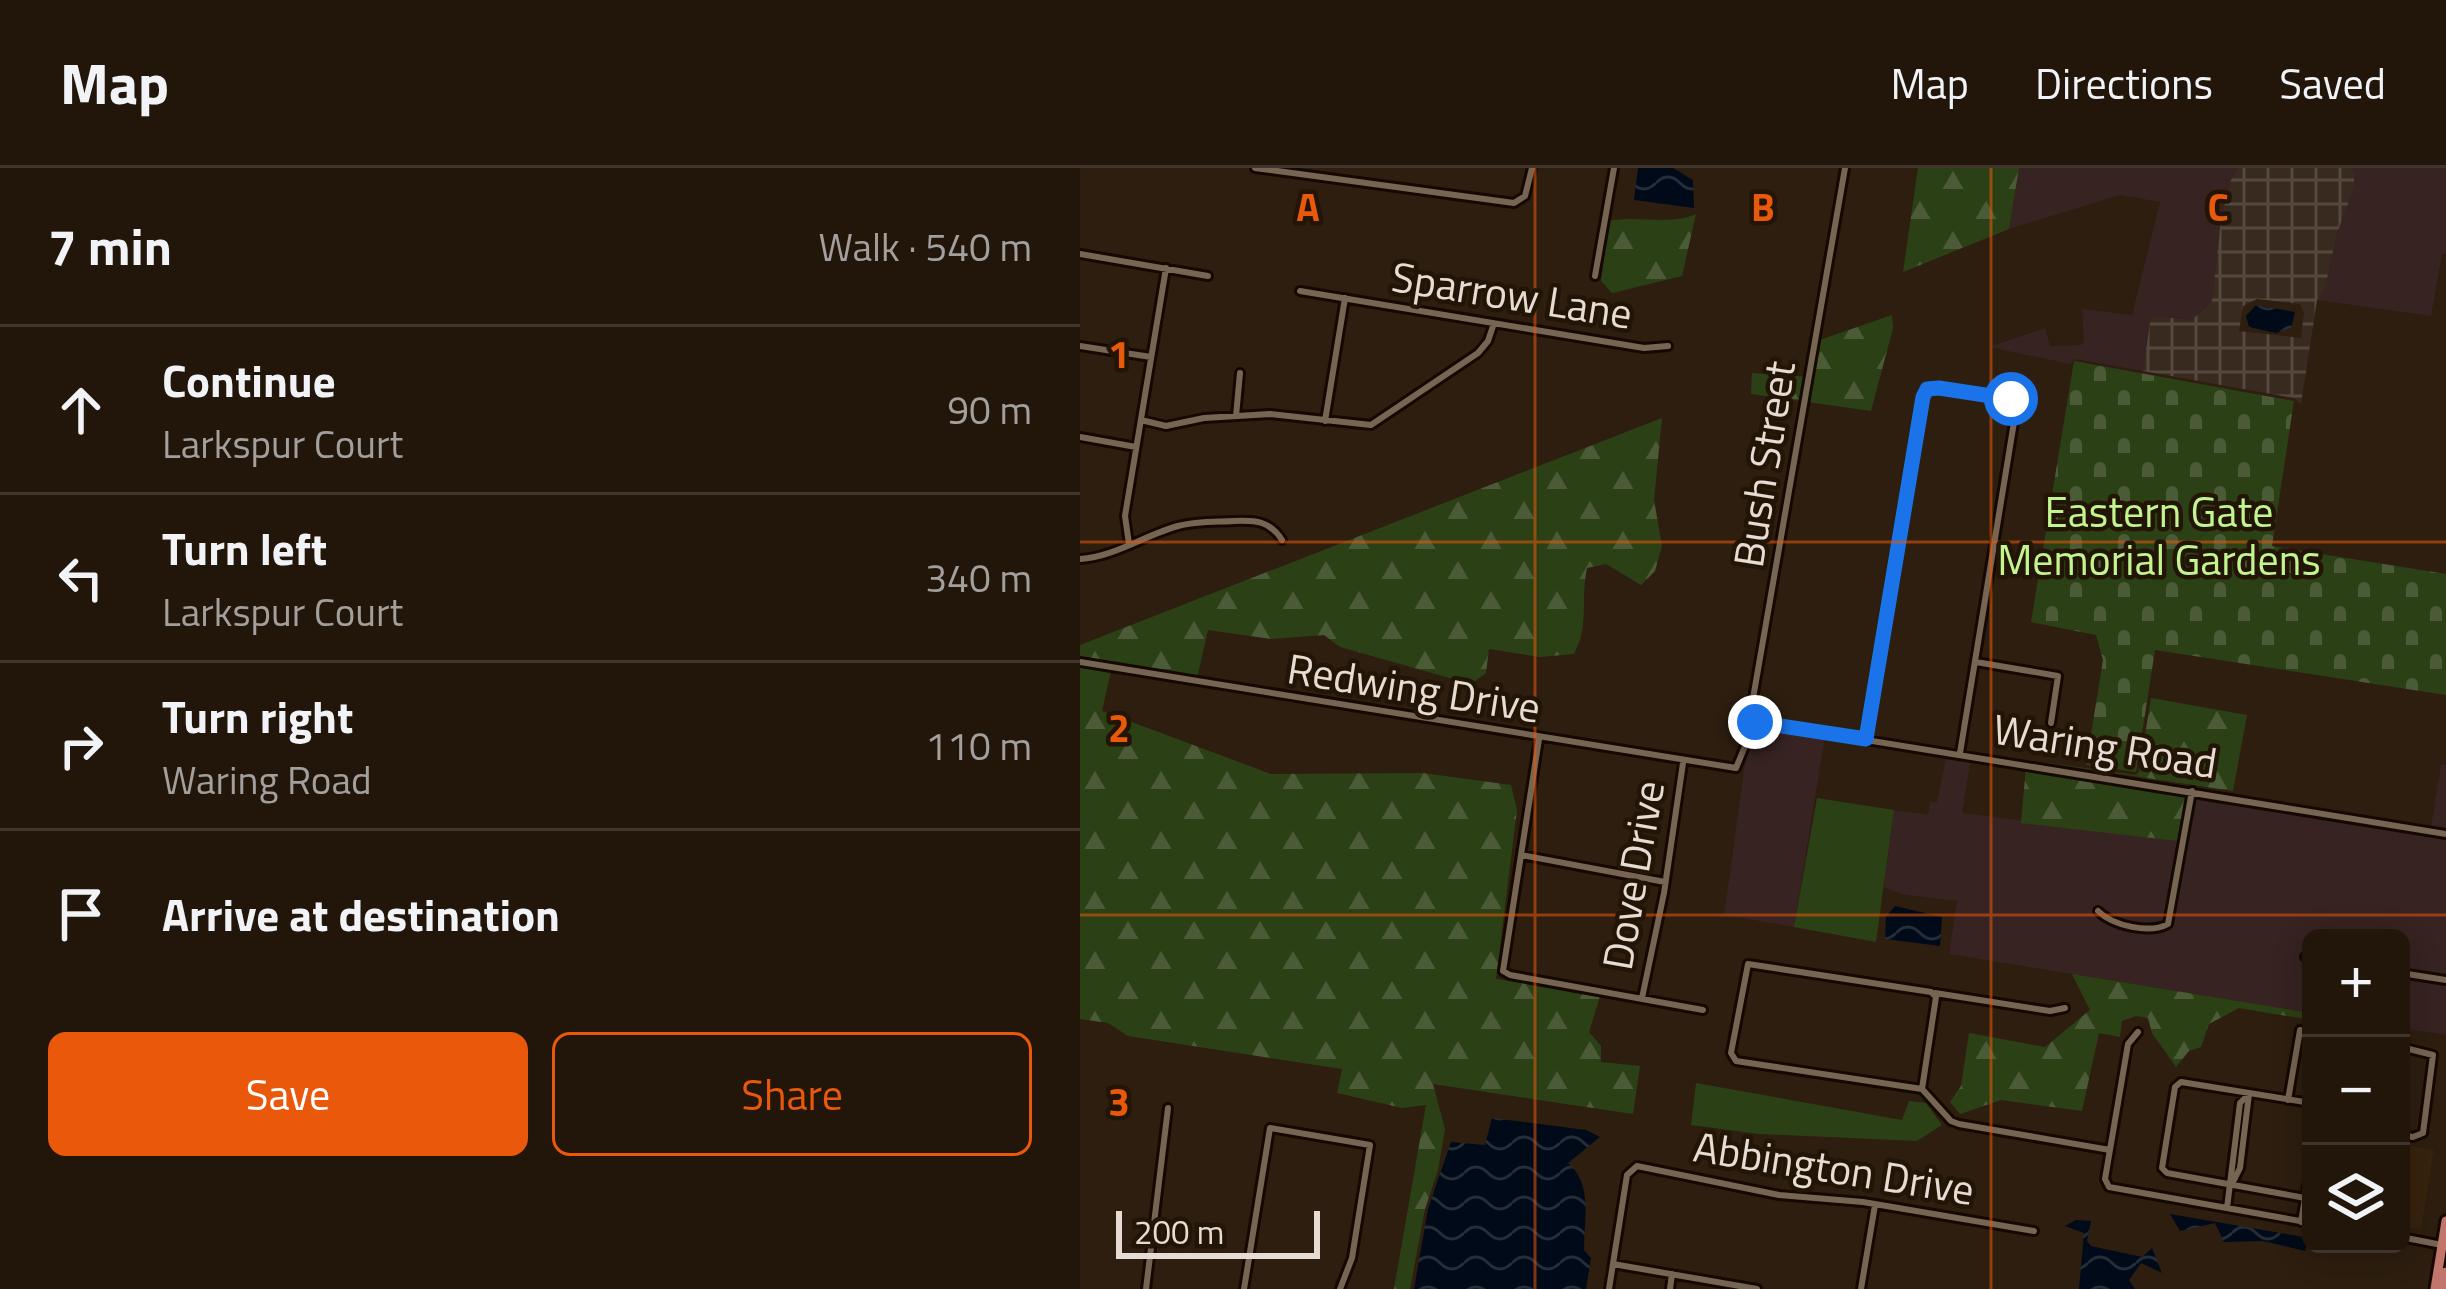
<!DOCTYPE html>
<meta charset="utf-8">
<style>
:root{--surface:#22160b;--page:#2e2319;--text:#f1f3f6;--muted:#a29f9d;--line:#3f352c;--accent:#ea580c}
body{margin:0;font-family:"Titillium Web",sans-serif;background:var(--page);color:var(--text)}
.controls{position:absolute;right:36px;bottom:36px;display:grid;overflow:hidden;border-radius:18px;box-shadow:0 6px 30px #0003}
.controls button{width:108px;height:108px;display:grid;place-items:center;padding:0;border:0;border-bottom:3px solid var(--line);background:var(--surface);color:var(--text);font:60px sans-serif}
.scale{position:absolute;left:36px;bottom:30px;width:204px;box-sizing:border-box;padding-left:12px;border:6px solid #e7dcd3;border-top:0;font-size:33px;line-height:42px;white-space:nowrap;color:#e7dcd3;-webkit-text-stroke:9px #231506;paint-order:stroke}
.stop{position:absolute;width:36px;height:36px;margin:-27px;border:9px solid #1a73e8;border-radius:50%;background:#fff}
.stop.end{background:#1a73e8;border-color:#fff;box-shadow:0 3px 12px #0008}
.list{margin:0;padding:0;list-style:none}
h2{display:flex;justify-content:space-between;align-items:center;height:156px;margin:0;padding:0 48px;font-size:51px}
h2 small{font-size:39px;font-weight:400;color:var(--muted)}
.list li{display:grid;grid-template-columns:78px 1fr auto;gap:36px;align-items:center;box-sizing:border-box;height:168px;padding:0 48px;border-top:3px solid var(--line)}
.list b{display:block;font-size:45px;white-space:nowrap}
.list p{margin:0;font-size:39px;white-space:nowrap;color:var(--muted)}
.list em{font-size:39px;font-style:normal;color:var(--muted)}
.actions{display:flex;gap:24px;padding:36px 48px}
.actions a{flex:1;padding:27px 0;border:3px solid var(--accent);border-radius:18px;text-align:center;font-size:42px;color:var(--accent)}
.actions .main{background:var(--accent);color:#fff}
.icon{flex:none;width:66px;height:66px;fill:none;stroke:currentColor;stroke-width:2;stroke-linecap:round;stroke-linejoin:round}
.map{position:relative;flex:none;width:1366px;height:1121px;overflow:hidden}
header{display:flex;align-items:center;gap:72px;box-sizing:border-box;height:168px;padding:0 60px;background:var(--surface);border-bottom:3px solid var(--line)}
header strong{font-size:57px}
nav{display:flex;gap:66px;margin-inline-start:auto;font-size:42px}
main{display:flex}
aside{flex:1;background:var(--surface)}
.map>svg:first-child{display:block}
.commercial{fill:#372321}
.industrial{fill:url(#industrial-grid);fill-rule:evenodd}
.built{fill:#37230e}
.green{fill:#2c4016}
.forest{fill:url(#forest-firs)}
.cemetery{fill:url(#cemetery-stones)}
.water{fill:url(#water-waves)}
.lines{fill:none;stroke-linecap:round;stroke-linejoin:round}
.street-casing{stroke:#150800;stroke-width:12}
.primary-casing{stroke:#150800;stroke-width:15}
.street{stroke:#776554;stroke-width:6}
.primary{stroke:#c1766c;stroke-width:9}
.route{stroke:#1a73e8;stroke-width:15}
.grid{fill:none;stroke:#e8590c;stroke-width:3;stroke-opacity:0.55}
.labels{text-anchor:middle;stroke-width:9;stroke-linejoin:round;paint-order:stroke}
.street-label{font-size:42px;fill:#e7dcd3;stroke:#231506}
.park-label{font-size:42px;fill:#c2f490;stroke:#231506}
.grid-label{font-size:39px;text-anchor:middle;font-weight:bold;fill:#e8590c;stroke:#231506;stroke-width:9;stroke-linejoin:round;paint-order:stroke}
</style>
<header>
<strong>Map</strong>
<nav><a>Map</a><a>Directions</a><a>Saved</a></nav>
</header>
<main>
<aside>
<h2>7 min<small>Walk · 540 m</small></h2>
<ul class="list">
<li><svg class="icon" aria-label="ahead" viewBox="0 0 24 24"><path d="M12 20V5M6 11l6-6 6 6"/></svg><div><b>Continue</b><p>Larkspur Court</p></div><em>90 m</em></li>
<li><svg class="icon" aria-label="left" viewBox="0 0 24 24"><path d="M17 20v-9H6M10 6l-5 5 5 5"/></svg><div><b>Turn left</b><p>Larkspur Court</p></div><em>340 m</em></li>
<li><svg class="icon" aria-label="right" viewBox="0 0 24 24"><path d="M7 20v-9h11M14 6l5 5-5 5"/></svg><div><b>Turn right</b><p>Waring Road</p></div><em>110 m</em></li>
<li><svg class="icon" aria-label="arrive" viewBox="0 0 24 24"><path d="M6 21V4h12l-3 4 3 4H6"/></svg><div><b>Arrive at destination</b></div></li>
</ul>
<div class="actions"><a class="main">Save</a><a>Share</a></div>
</aside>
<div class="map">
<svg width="1366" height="1121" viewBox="0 0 1366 1121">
<defs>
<pattern id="industrial-grid" width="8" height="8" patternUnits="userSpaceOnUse" patternTransform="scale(3)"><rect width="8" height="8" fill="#382a1e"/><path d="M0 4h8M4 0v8" fill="none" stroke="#55483e"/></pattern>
<pattern id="forest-firs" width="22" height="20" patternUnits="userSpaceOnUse" patternTransform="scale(3)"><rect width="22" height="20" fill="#2c4016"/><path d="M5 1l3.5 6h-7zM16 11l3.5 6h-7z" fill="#4b5b37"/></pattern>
<pattern id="cemetery-stones" width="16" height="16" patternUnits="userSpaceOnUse" patternTransform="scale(3)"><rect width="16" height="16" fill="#2c4016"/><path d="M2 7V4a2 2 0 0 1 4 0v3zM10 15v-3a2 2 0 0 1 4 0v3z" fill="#4b5b37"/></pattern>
<pattern id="water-waves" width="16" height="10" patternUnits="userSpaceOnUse" patternTransform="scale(3)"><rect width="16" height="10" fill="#000a18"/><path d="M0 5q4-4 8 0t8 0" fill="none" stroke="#252d39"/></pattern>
</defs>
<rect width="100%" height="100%" fill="#2d1e0f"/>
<path class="commercial" d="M939,0H1159L1151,12L1141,51L1132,133L1112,152L1071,148L1063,203L994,191L990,196L909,179L965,160L970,178L1001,177L1004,173L1002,141L1052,147L1080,34L1040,27L929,61Z
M1271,0H1366V86H1362L1351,148L1237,132L1244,124L1257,65L1274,20Z
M679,557L745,568L714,759L644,747L666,589L674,561Z
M867,587L891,590L882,645L1098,672L1103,651L1085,754L1075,758L1032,750L1019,739L1013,743L1030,757L1076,765L1086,763L1094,752L1116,627L1366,669V809L1321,802V770H1231V786L1222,785L1220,791L1231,793V845L869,786L877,733L821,726L804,719L814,642L848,647L850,634H857Z
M1361,596L1366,597V662L1351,659Z
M1321,809L1366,816V867L1321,860Z"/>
<path class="industrial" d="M1159,0H1271L1274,4V20L1257,65L1244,124L1237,132L1221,236L1214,230L1063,203L1071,148L1112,152L1132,133L1141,51L1151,12ZM1177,131L1220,136L1224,144L1221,170L1159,163L1163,138Z"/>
<path class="built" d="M1321,976L1354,982L1341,1061L1321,1058Z"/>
<path class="green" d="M737,630L814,642L796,774L714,759Z
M616,915L822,952L829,933L846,935L862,957L837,973L679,966L611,957Z"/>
<path class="forest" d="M838,0H939L929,61L823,104Z
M616,46L602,108L532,125L521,113L529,53C560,47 588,58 616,46Z
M812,147L813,160L791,243L671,226L672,205L728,209L734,174Z
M582,250L574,332L582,378L575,403L561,417L526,396L507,400C500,433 510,455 494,486L460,489L409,481L406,505L391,516L260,479L244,467L191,471L128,462L117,510L0,491V477Z
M0,498L31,503L22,543L191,606L343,605L431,617L437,642L416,811L521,825L509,864L521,878V894L560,898L553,946L353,916L365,961L358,1002L345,1041L330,1121H314L346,937L322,940L257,925L262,901L48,868L28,855L0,851Z
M1071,530L1167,547L1153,623L947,592L1056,607L1059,604Z
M946,599L1108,626L1098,673L941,655Z
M992,806L1231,845V852L1159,840L1129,856L1121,879L1109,883L1096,899L1072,865L1068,850L1056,848L1042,853L1040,869L1019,865L1002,943L921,932L880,946L870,934L881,918L889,865L965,879L1010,842Z"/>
<path class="cemetery" d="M994,193L1214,233L1192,378L1366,406V527L1075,482L1056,604L1006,597L1023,492L1016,467L951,454Z"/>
<path class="water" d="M558,0H593L613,12L614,40L554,32Z
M1176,137L1215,144L1211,160L1196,165L1169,159L1166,148Z
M815,738L862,749L860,778L805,771L806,749Z
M412,950L506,962L520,969L488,995C513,1017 504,1050 504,1082L511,1090L506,1121H334L348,1041L371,974L405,977Z
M1090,1046L1229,1070L1225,1083L1183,1073L1144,1074L1135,1055L1100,1063Z
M996,1052L1011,1053L1007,1073L1011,1078L1062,1089L1072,1080L1082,1105L1061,1095L1049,1112L1055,1121H999L1004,1065L985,1058Z"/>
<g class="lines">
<defs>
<path id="street" d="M175,0L434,35L445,28L452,0
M0,86L128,108
M515,108L534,0
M220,123L564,180L588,178
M0,178L71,189
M156,248L160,205
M61,252L86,258L124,250L190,246L291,257L398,185L408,173L414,155
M245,253L265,130
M0,269L56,279
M49,376L45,348L86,100
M0,391C34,389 65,367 98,358C116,353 135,354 154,353C176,352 190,353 202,372
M0,494L656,600L675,554L671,542L765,0
M896,494L978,508L971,555
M675,554L1366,666
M786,570L843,229L847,222L859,220L931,231L935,248L880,585
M459,571L423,803L430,807L623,842
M441,687L585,714
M1018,743C1033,758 1070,766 1088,756L1112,623
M1225,789L1231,790
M1321,805L1366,812
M855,825L970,843L985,840
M562,830L584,725L603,595
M1058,864L1048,876L1025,1011L1029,1019L1231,1055
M1321,879L1353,887L1343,965L1333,969L1321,967
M842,921L856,829L851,824L668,796L651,885L656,893L842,921L871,953L879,956L1030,982
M1208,932L1220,862L1231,864
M1231,935L1101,914L1095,919L1082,1000L1087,1005L1225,1030L1231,996
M1147,1040L1160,935L1169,926L1160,1000L1152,1016
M1221,1054L1225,1030
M1321,1069L1362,1077
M533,1096L677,1121
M66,1121L88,940
M164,1121L190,960L290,977L272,1090L260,1121
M529,1121L547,1007L557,998L699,1027L783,1034L954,1063
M590,1121L592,1106
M781,1121L795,1037"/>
<path id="primary" d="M1355,1121L1366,1053
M1363,1121L1366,1104"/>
</defs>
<use href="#street" class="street-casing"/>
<use href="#primary" class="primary-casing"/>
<use href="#street" class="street"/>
<use href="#primary" class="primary"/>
</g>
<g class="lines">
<path class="route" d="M675,554L786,571L843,229L847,221L859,220L931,231"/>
</g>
<path class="grid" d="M455,0V1121M911,0V1121M0,374H1366M0,747H1366"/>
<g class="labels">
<g class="street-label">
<text transform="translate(432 127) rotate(9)" y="15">Sparrow Lane</text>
<text transform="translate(684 296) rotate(-81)" y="15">Bush Street</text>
<text transform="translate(334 520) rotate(9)" y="15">Redwing Drive</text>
<text transform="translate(1025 578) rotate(9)" y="15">Waring Road</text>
<text transform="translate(553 707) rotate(-80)" y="15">Dove Drive</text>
<text transform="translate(754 1000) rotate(9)" y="15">Abbington Drive</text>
</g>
<g class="park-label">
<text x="1079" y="359">Eastern Gate<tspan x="1079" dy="48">Memorial Gardens</tspan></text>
</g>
</g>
<g class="grid-label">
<text x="228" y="53">A</text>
<text x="683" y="53">B</text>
<text x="1138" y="53">C</text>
<text x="39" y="200">1</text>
<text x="39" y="574">2</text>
<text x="39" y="948">3</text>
</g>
</svg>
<div class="controls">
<button>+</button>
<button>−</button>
<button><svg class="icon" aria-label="layers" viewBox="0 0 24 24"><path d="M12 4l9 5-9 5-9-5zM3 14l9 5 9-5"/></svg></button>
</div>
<div class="scale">200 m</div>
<div class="stop" style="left:931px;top:231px"></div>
<div class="stop end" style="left:675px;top:554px"></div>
</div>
</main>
